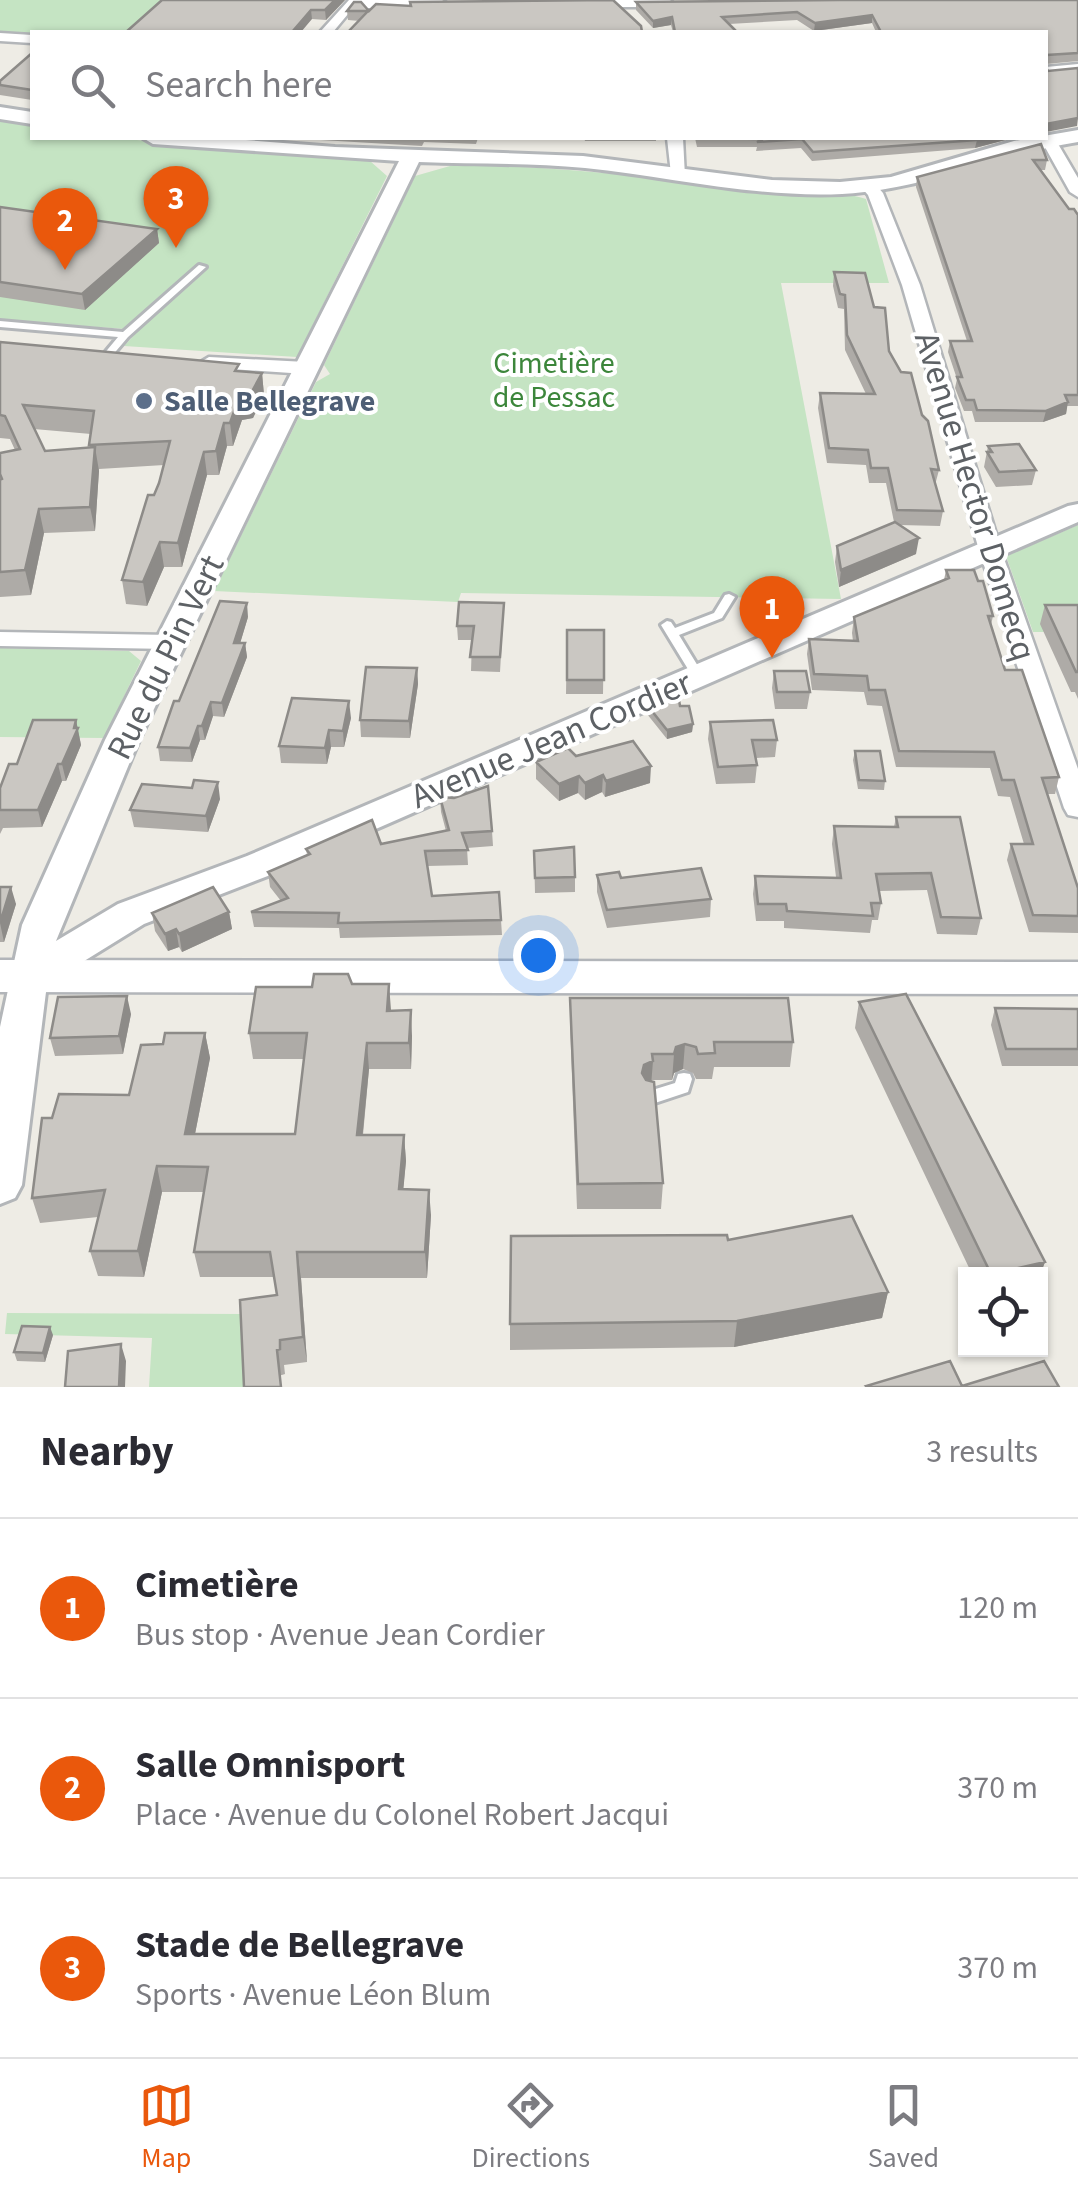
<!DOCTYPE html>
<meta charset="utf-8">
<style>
:root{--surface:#fff;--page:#f7f7f7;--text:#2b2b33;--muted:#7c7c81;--line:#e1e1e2;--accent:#ea580c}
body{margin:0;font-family:"Source Sans 3",sans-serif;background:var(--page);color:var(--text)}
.controls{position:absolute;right:30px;bottom:30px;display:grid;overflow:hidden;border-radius:0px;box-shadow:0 2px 8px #0004}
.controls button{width:90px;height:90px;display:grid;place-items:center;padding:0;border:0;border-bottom:2px solid var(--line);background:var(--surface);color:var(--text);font:50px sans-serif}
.you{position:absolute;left:538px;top:955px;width:35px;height:35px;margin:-25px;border:8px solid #fff;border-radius:50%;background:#1a73e8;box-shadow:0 0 0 15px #1a73e833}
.badge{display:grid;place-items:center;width:65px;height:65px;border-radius:50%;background:var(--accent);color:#fff;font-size:32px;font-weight:700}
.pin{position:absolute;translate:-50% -82px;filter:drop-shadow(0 2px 5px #0008)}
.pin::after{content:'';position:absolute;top:52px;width:35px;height:30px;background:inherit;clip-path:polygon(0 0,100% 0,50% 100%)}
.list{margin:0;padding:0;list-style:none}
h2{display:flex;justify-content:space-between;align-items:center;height:130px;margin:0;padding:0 40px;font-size:42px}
h2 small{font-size:32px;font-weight:400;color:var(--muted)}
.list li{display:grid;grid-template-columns:65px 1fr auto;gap:30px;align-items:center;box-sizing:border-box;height:180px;padding:0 40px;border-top:2px solid var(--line)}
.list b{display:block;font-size:38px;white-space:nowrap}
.list p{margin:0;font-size:32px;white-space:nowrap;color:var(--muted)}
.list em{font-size:32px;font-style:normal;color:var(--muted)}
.icon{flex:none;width:55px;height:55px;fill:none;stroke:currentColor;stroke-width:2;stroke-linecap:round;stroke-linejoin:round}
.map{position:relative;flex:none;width:1078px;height:1387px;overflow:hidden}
.search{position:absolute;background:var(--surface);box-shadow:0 2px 8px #0004;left:30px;right:30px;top:30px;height:110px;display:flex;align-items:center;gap:25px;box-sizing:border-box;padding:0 35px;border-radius:0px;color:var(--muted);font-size:38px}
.sheet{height:670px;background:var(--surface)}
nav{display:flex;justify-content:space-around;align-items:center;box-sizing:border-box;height:140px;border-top:2px solid var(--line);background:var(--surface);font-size:28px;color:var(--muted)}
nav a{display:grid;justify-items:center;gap:5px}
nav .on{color:var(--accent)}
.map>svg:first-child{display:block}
.green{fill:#c5e4c3}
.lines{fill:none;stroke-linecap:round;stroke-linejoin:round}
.service-casing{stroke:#b3b6b9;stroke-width:6}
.minor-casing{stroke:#b3b6b9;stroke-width:5}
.tertiary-casing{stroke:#b3b6b9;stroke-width:6}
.secondary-casing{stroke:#b2b5b9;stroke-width:5}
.service{fill:#fff;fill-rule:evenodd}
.minor{fill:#fff;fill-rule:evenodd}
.tertiary{fill:#fff;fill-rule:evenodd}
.secondary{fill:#fff;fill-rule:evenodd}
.wall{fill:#aeaba7;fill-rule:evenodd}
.shaded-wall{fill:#8d8b88}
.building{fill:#cac7c2;stroke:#8d8b88;stroke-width:2.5}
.service-dot{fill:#5c6f8a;stroke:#fff;stroke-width:4}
.labels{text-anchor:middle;stroke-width:8;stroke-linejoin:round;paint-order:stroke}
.far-park-label{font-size:30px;fill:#3c863b;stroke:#fff}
.far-service-label{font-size:30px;font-weight:bold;fill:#4e5e75;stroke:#fff;text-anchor:start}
.street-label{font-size:35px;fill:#5d6165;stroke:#fff}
</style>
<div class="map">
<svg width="1078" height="1387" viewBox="0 0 1078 1387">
<rect width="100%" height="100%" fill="#eeece5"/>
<path class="green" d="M0,0H174L138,32H32V36L0,34Z
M0,119L32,124V138H115L370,161L387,176L297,357L124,346L139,330L0,320Z
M457,164C567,167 673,179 782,193C809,196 839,190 866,199L889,283H781L841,599L461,593L458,602L214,591L316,382L330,374L324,365L415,176Z
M1078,525V632H1033L1006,556Z
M0,648L129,651L141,661L104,738L0,737Z
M7,1313L244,1314L248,1387H149L152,1338L5,1334Z"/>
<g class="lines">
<defs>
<path id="service" d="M199,265L206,267L128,337L111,357L108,358L103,355L118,337L0,327V321L123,332Z
M729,594L735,597L722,618L679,635L704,676L702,679H694L661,625L667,621L671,622L675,628L714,613L725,595Z
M684,1073L690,1074L692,1079L688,1092L652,1104L646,1102L644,1097L646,1092L675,1083L678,1074Z"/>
<path id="minor" d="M349,0H442L448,4L442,8H353L333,32H320Z
M577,0H670L673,3L667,7H582L576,3Z
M0,33L32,35V43L0,41Z
M1078,64V72L1046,75V67Z
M1046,136L1054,137L1078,178V197L1070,192L1041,140Z
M667,138H683L685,177L671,174Z
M863,184H875L883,193L920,285L1001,550L1078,769V817L1068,815L1064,808L979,550L902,285L868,195L861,187Z
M209,357L306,362L316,368L306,374L202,367L199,363Z
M0,632L170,635L182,642L170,649L0,646Z"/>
<path id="tertiary" d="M0,107L32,112V124L0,119Z
M1078,130V142C998,155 923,190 842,194C756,198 670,177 585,168C530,163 474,164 419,162L139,740L56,941L118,904L247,856L1068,506L1078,504V522L273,874L144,924L47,984L22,1185L15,1198L0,1204V1027L22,925L105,740L399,161L153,144L143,138H219L335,147L583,156L772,180L840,182L891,177L1014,141Z"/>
<path id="secondary" d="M0,960L1078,962V994L0,992Z"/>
</defs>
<use href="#service" class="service-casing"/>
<use href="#minor" class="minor-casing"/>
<use href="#tertiary" class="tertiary-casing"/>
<use href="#secondary" class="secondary-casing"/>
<use href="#service" class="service"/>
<use href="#minor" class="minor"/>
<use href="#tertiary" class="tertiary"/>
<use href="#secondary" class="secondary"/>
</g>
<path class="wall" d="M345,0L326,20L312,19L126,32Z
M1078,0V61L1046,64V32H876L872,23L814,31L797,20L729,24L737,32H673L671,25L653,28L636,10V2Z
M347,11H369L360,21L348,20Z
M32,53V100L0,95V81Z
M287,138H478L476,144L424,142L422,146Z
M584,138H656V141H585Z
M695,138H1013L975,148L812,161L801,148L756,151L757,147H697Z
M1041,144L1047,160L1045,170H1041L1069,209L1078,215V406H1067L1066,414L1043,422H975L972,411H964L955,388L957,379L948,352L950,341H967L916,187L917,177Z
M0,207L157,229L159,243L85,310L0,297Z
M834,272L874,307L889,351L922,415L939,470L935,485L943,511L940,526L900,525L916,554L839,587L835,562L837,546L894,522L886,483H869L866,465L827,463L818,408L820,393L866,394L845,350L844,309L838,308L833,286Z
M0,342L262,373L264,395L253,418L242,420L233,446H227L219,475H207L182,567H164L147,606L126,604L122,580L159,483L164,465L99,469L95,531L44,533L31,595L0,597V453L15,450L10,439L0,438ZM34,429L91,434L90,448L45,451Z
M988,446L1036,470L1032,485L996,487L984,467Z
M946,570L993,616L991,625L1005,670L1059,777L1055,794H1047L1078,888V933L1029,932L1007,860L1011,844H1024L1010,797L998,796L990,768L896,767L882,706L867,705L864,692L812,690L807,654L809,639L853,641L852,633L854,617L944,580Z
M504,603L500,672L471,671L472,640H458L457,626Z
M1045,605H1078V699L1075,692H1071L1040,624Z
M248,617L240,643H245L247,657L224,717L213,716L205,740H200L192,762L160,761L158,747L179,701Z
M567,630H604L603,694H566Z
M417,668L418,684L410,738L361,737L360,720Z
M774,671L810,692L807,709H775L772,688Z
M648,706H680L693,724L692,732L667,739L647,714Z
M351,718L344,747H331L327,764L281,763L279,746Z
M76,720L81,745L66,781H62L42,827L3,828L0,834V788L17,764Z
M710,722L777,740L775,757L756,758L757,765L755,783L716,784L708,739Z
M855,751L885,781L884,790L858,789L853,760Z
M576,756L650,783L605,797L602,792L585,800L578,793L559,801L536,779V762Z
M440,797L492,831L493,846L467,848L468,865L427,866L432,896L501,920L502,935L340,938L339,928L254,927L251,912L281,901L270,887L268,872L307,855L306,849L381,844L446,831L441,812Z
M220,799L208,832L134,827L130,810Z
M896,817L981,918L977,935L937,934L927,890L879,891L881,903L878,920H872L870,933L784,928V921H756L753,894L755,876L836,877L832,844L834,826L894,827Z
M534,851L575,877V892L535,893Z
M597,875L711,899L710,917L607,928L597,892Z
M0,887L16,904L4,942H0Z
M229,912L232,929L182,952L179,947L168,951L155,931L152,913Z
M352,984L391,1011L412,1036L411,1069H369L363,1135H404L406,1161L403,1189L431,1215L427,1278H301L307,1362L284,1365L285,1374L244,1387L277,1295L274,1277H200L194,1252L204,1192H162L144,1277L98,1276L90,1251L98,1217L40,1223L32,1198L52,1118L129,1095L163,1044L205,1033L210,1058L195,1134H295L304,1059H253L249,1033L312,987Z
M570,998L793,1042L790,1067H714L712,1079H696L693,1073L683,1069L674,1073L672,1080H651L663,1183L661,1209H577L570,1024Z
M859,1002L1045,1262L1040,1275L972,1274L855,1028Z
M995,1008L1078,1009V1066H1002L991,1025Z
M131,1014L123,1054L55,1056L50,1038Z
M728,1240L888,1292L882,1318L734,1347L510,1350V1324Z
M53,1335L45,1362L17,1361L14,1352Z"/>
<path class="shaded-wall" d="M335,0H345L326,20L325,10Z
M311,10L312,19L301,32H292Z
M872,15V23L814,31L815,23Z
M672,17L671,25L653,28V21Z
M1078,118L1077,126L1046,132V124Z
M985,138H1013L975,148L977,140Z
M157,229L159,243L85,310L82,294Z
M262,373L264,395L253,418L242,420L233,446L230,423L239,397Z
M1068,402L1066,414L1043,422L1046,411Z
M224,423L227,446L219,475L216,451Z
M95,447L99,471L95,531L90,507Z
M204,452L207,475L182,567L178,543Z
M39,509L44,533L31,595L25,570Z
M919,538L916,554L839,587L841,570Z
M160,542L164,567L147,606L143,582Z
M247,603L248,617L236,657L234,643Z
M245,643L247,657L224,717L222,703Z
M417,668L418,684L410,738L409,721Z
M349,701L351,718L344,747L343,731Z
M211,702L213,716L205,740L202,726Z
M76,720L81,745L66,781L62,764Z
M693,724L692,732L667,739V730Z
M198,726L200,740L192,762L190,748Z
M329,730L331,747L327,764L325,748Z
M58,764L62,781L42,827L38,810Z
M651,766L650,783L605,797L606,781Z
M603,775L602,792L585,800V783Z
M579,776L578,793L559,801V784Z
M218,782L220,799L208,832L206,816Z
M11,887L16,904L4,942L0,923Z
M229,912L232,929L182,952L179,934Z
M176,929L179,947L168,951L165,934Z
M389,984L391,1010L387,1011Z
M127,996L131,1014L123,1054L119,1036Z
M411,1010L412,1036L411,1069L409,1043Z
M205,1033L210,1058L190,1159L185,1134Z
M367,1043L369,1069L360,1161L357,1135Z
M685,1044L683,1069L674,1073L672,1080L674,1054L676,1047Z
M653,1061L651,1086L642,1073L644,1065Z
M404,1135L406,1161L401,1215L399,1189Z
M157,1166L162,1192L144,1277L138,1251Z
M429,1190L431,1215L427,1278L425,1252Z
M297,1252L301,1278L307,1362L303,1337Z
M1045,1262L1040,1275L991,1274Z
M888,1292L882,1318L734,1347L737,1321Z
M50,1327L53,1335L45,1362L43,1353Z
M121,1344L126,1361L125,1387H119Z"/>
<path class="building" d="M162,0H335L325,10H311L292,32H126Z
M613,0L641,26L642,32H348L368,11H347L354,2H361L369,11L376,4L411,6L410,2Z
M839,0H1078V53L1047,55L1046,61V32H881L872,15L815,23L797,12L722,17L737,32H675L672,17L653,21L636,2Z
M32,53V90L0,85V81Z
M1046,68L1048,71L1078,68V118L1046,124Z
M697,138H985L977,140L813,152L802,139L757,142L763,139Z
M1041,144L1047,160H1033L1069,209H1074L1078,215V395H1065L1068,402L1046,411L977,410L974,400H966L957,377H962L950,341H972L917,177Z
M0,207L157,229L82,294L0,282Z
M834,272L865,273L874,307L885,308L889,351L901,372L911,373L922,415L928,421L939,470L931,469L943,511L897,510L888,468H871L868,450L829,448L820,393L875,394L847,335L845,295L840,294Z
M0,342L239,364L235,371L262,373L250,395L239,397L230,423H224L216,451L204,452L178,543L160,542L143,582L122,580L148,495H154L159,483L170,441L89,445L94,411L23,405L45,451L95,447L90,507L39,509L25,570L0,572V480L2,479L0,474V453L20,449L5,416L0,415Z
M1019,444L1036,470L999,472L987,452H992L988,446Z
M895,522L919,538L841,570L837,546Z
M946,570H974L978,581H983L993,616H988L1005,670H1022L1059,777L1042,778L1078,888V916L1033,915L1011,844H1033L1014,780H1002L994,752L899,751L885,690H869L867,676L814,674L809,639L858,641L854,617L949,578Z
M220,601L247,603L234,643H245L222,703L211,702L202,726H198L190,748L158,747L174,701H179Z
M459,602L504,603L500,657H470L474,626H457Z
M1045,605H1078V672H1076Z
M567,630H604V680H567Z
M366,667L417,668L409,721L360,720Z
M774,671H806L810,692H777Z
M292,698L349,701L343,731L329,730L325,748L279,746Z
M679,700L680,706H689L693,724L667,730L648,706Z
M33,720H76L74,728H78L62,764H58L38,810H0V788L9,764H17Z
M773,720L777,740H752L757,765L718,767L710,722Z
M633,741L651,766L606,781L603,775L585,783L579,776L559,784L536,762L568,748L576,756Z
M855,751H880L885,781L859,780Z
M194,780L218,782L206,816L130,810L142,784L192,788Z
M488,786L492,831L462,833L468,850L425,851L432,896L499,892L501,920L338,923L339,913L251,912L288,898L268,872L310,854L306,849L372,820L381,844L449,830L440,797L454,798Z
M896,817H960L981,918L941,917L931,873L876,874L881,903H871L873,916L787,911L786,904H758L755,876L841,878L834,826L898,827Z
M574,847L575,877L535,878L534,851Z
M701,868L711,899L607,910L597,875L619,872L621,878Z
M0,887H11L0,923Z
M213,887L229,912L179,934L176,929L165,934L152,913Z
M314,974H348L352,984H389L387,1011L411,1010L409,1043H367L357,1135H404L399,1189L429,1190L425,1252H297L303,1337L280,1340V1349L277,1350L281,1387H244L240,1300L277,1295L270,1252H194L208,1167L157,1166L138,1251H90L105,1190L32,1198L42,1118H52L59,1094L129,1095L141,1045L163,1044L165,1033H205L185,1134H295L307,1033H249L256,987H312Z
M906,994L1045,1262L991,1274L859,1002Z
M127,996L119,1036L50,1038L58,997Z
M570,998H788L793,1042H714L715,1053L698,1054L696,1047L685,1044L676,1047L674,1054H652L653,1061L644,1065L642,1073L646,1080L654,1082L663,1183L578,1184Z
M995,1008L1078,1009V1049H1006Z
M852,1216L888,1292L737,1321L510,1324L511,1236L727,1235L728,1240Z
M22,1326L50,1327L43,1353L14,1352Z
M121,1344L119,1387H65L68,1351Z
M950,1361L962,1386L1044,1361L1059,1387H867L866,1386Z"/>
<circle class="service-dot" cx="144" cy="401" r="10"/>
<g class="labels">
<g class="far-park-label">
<text x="554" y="373">Cimetière<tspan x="554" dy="34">de Pessac</tspan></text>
</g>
<g class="far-service-label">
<text x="164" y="411">Salle Bellegrave</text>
</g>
<g class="street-label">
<text transform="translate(976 496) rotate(73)" y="12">Avenue Hector Domecq</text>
<text transform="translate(165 657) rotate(-64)" y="12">Rue du Pin Vert</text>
<text transform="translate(551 739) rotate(-23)" y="12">Avenue Jean Cordier</text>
</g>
</g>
</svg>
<div class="controls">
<button><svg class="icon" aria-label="locate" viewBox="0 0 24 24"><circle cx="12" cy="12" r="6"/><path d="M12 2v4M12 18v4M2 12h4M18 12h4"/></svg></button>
</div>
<div class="you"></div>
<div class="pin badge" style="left:772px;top:658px">1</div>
<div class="pin badge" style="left:65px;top:270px">2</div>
<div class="pin badge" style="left:176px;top:248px">3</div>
<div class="search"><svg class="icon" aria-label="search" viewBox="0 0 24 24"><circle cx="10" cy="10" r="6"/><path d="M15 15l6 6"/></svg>Search here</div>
</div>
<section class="sheet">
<h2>Nearby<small>3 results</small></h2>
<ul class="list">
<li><span class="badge">1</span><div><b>Cimetière</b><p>Bus stop · Avenue Jean Cordier</p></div><em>120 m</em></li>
<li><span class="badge">2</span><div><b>Salle Omnisport</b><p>Place · Avenue du Colonel Robert Jacqui</p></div><em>370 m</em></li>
<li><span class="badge">3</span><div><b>Stade de Bellegrave</b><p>Sports · Avenue Léon Blum</p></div><em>370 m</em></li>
</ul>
</section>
<nav>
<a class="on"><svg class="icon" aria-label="map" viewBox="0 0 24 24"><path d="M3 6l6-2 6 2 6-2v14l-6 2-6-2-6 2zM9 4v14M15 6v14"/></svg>Map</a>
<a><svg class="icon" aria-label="directions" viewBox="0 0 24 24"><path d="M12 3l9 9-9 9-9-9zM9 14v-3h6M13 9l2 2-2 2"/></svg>Directions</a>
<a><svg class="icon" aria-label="saved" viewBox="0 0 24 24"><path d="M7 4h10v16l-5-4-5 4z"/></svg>Saved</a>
</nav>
